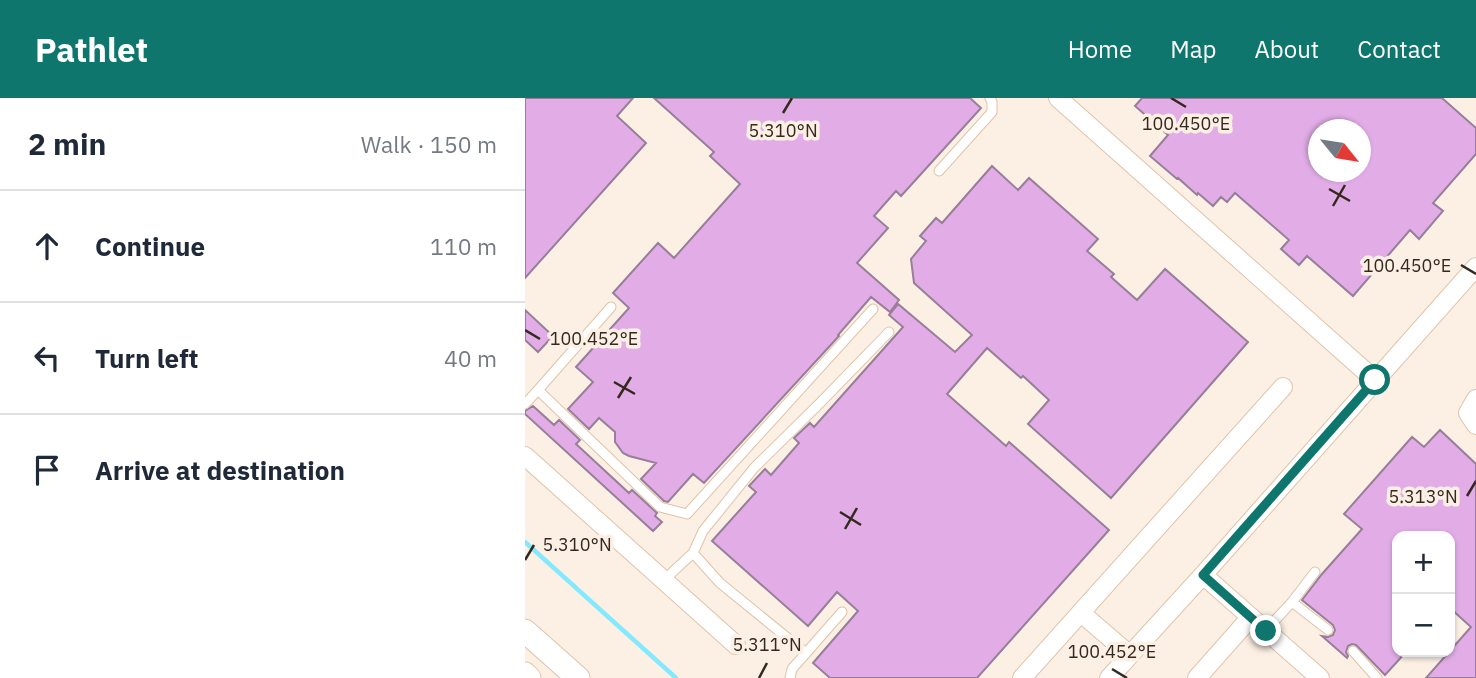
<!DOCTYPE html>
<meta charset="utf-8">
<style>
:root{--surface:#fff;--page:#f2f2f3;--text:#1f2937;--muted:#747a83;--line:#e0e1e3;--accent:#0f766e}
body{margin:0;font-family:"IBM Plex Sans",sans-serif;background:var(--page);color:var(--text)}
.controls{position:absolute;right:21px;bottom:21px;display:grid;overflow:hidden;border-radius:14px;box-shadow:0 2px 5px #0004}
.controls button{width:63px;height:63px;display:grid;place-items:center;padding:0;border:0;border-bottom:2px solid var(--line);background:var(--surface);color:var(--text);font:35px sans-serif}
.compass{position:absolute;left:783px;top:21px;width:63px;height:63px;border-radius:50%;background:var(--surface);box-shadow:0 2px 5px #0004;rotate:120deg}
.stop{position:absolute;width:21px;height:21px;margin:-16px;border:5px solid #0f766e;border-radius:50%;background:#fff}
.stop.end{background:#0f766e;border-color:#fff;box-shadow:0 2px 7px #0008}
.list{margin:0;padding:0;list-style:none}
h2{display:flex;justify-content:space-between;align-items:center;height:91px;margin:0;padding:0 28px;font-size:30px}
h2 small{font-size:23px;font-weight:400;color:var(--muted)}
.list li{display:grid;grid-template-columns:46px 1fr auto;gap:21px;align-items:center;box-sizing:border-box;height:112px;padding:0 28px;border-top:2px solid var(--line)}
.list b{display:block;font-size:26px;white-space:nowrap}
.list em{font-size:23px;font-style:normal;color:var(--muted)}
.icon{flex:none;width:38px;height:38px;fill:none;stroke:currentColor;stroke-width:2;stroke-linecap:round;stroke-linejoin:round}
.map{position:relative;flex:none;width:951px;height:580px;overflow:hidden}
header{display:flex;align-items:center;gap:42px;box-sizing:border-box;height:98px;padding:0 35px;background:var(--accent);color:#fff}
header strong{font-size:33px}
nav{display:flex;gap:38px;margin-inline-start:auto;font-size:24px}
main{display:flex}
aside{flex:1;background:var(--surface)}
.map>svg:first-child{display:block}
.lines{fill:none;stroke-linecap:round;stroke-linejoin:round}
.stream{stroke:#85e9fd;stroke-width:4.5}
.building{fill:#e2ade7;stroke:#977e99;stroke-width:2;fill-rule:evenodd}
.lane-casing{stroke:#e0c3a8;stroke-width:11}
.street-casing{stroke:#e0c3a8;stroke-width:20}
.secondary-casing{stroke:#e0c3a8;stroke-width:25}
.lane{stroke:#fff;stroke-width:9}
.street{stroke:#fff;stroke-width:18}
.secondary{stroke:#fff;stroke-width:23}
.route{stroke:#0f766e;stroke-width:9}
.ticks{fill:none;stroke:#34291f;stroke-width:2.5}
.ticks-label{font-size:18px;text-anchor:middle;fill:#34291f;stroke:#fcf0e5;stroke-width:7;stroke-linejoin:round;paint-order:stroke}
</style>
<header>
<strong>Pathlet</strong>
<nav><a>Home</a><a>Map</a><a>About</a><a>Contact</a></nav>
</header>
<main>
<aside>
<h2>2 min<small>Walk · 150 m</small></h2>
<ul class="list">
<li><svg class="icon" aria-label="ahead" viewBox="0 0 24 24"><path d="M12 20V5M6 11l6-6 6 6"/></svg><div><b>Continue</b></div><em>110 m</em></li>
<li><svg class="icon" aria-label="left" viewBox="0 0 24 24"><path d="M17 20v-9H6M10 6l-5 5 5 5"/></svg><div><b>Turn left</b></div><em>40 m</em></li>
<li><svg class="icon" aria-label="arrive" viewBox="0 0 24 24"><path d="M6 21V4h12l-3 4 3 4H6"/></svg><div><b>Arrive at destination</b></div></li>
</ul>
</aside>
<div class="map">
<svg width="951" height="580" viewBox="0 0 951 580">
<rect width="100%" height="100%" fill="#fcf0e5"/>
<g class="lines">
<path class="stream" d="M0,444L151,580"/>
</g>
<path class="building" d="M0,0H108L92,18L121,45L0,180Z
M129,0H445L456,10L376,98L371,93L349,118L363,130L332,165L374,202L365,214L346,199L313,237L314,238L179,385L168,376L143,404L139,403L116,381L131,365L104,358L98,355L90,344V334L74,320L64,331L43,311L68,284L51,269L104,210L88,195L133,145L149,160L215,86L185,58L189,54Z
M617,0H917L951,30V56L908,105L918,113L894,141L885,132L828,198L782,158L774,167L756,151L764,142L710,95L702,104L696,99L688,108L673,95L672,97L653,80L652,81L625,58L643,37L610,8ZM794,32H836V74H794Z
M467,68L493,92L504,80L573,141L562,153L589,176L586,179L612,202L640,171L723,244L586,400L503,326L524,302L498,278L496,280L462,250L422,296L481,348L484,344L584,432L452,580H305L288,565L333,513L312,494L283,528L187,443L231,394L224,388L240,371L246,377L274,345L269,340L285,325L289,329L378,229L364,217L373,206L430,254L447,237L389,185L386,161L401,143L395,138L411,120L417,125Z
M0,212L28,238L13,254L0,242Z
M8,308L29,327L34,322L55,342L51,346L104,395L107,392L132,415L130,418L137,424L128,433L0,316V313Z
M915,332L951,366V580H901L946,529L925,510V438H872V554H881L860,577L831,547L827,546L823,548L821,554L823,558L822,560L797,538L803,539L808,537L810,532L808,527L777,502L797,476L837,431L819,416L887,339L899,349Z"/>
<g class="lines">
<defs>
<path id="lane" d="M414,73L467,14V4L465,0
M86,209L13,292L135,409L162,416L348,211
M0,306L13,292
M168,455L195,485L281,555
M139,482L168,455L178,433L229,370L295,305L364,234
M767,504L803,532
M741,532L767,504L790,474
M828,553L852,580
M265,580L267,571L317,514"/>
<path id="street" d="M533,0L850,282
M951,301L943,315L951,327
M0,358L211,547
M678,477L795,580
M556,515L605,557
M497,580L758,289
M584,580L678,477L951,169
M672,580L726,519"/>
<path id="secondary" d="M0,533L53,580
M0,576L4,580"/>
</defs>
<use href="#lane" class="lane-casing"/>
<use href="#street" class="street-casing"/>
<use href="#secondary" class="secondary-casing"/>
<use href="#lane" class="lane"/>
<use href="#street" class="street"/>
<use href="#secondary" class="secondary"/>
</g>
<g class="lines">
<path class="route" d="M741,533L678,477L850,282"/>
</g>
<path class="ticks" d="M646,0L661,9M258,15L267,0M804,91L825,103M808,108L820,87M936,167L951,176M0,232L15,241M89,284L110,296M93,300L106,279M942,398L951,383M315,414L336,427M320,431L332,410M0,462L9,447M587,571L602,580M234,580L242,565"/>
<g class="ticks-label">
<text x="661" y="32">100.450°E</text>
<text x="258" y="39">5.310°N</text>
<text x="882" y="174">100.450°E</text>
<text x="69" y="247">100.452°E</text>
<text x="898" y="405">5.313°N</text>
<text x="52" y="453">5.310°N</text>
<text x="242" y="553">5.311°N</text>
<text x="587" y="560">100.452°E</text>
</g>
</svg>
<div class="controls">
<button>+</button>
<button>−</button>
</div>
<svg class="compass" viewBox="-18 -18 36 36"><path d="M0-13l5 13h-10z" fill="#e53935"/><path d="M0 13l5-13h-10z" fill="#747a83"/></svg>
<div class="stop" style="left:850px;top:282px"></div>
<div class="stop end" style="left:741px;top:533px"></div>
</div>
</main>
